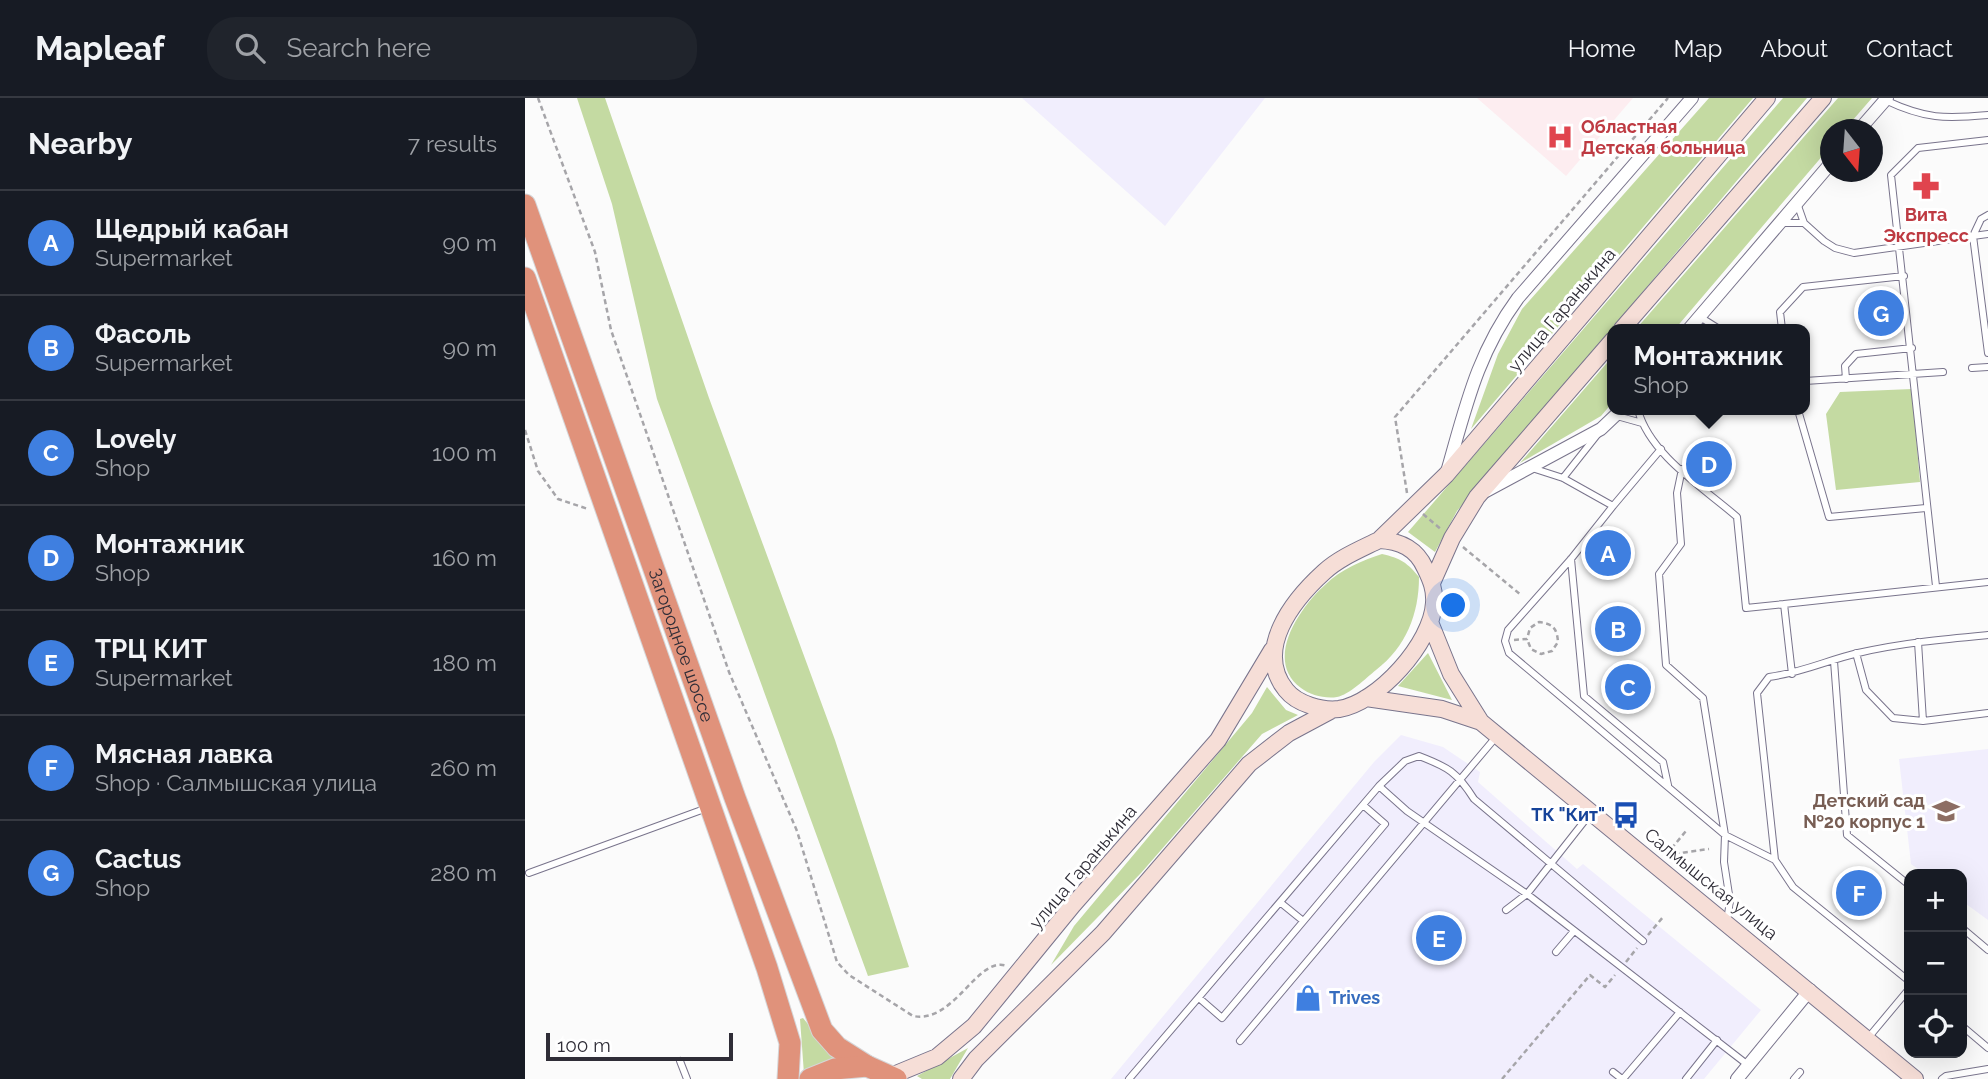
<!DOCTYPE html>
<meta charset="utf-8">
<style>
:root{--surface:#171b24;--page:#20242c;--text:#f1f3f6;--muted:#9ea1a6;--line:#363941;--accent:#567125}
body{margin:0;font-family:Raleway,sans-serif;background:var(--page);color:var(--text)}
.controls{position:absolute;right:21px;bottom:21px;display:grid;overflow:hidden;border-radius:14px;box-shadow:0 7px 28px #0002}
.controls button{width:63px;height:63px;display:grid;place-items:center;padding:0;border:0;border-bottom:2px solid var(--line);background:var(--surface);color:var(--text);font:35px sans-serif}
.compass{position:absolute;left:1295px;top:21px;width:63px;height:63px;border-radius:50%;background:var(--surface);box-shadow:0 7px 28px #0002;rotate:163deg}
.scale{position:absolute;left:21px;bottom:18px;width:187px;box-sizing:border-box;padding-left:7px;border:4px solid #2f2d37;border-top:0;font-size:19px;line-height:24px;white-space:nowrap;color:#2f2d37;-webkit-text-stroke:5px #fff;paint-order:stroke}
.you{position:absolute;left:929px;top:508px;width:24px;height:24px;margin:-18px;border:5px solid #fff;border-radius:50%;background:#1a73e8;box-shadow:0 0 0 10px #1a73e833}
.badge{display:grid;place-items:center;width:46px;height:46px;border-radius:50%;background:var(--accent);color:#fff;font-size:23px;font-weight:700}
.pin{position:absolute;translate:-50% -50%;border:4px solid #fff;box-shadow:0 2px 7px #0006}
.popup{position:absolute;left:1082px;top:226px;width:203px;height:91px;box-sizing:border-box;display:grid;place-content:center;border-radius:14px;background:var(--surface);filter:drop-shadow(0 2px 5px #0005);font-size:23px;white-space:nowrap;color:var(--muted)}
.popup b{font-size:26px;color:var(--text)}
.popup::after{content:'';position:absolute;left:50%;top:100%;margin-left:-14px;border:14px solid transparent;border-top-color:var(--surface)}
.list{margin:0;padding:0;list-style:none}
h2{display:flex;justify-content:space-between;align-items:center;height:91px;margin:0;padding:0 28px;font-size:30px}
h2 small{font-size:23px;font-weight:400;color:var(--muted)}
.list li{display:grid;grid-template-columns:46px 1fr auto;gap:21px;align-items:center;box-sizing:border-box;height:105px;padding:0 28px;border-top:2px solid var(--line)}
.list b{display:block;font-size:26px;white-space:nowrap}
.list p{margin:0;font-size:23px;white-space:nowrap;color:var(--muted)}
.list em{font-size:23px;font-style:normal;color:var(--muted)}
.icon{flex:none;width:38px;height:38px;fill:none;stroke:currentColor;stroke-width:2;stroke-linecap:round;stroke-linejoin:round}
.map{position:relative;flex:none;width:1463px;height:981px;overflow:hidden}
header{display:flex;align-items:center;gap:42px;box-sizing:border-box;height:98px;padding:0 35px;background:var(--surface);border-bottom:2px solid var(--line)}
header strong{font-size:33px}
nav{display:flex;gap:38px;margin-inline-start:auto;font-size:24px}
.search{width:490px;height:63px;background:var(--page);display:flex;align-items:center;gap:18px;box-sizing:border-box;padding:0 24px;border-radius:28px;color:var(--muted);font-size:26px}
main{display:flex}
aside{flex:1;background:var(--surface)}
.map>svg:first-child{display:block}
.built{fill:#f1eefd}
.medical{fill:#fdedf0}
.green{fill:#c4daa2}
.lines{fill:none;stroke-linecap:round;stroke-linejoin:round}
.lane-casing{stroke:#79748c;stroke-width:8}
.street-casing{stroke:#79748c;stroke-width:14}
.secondary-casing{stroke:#79748c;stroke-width:18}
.highway-casing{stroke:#d5d5d7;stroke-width:23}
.path{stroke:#a6a5a9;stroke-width:2.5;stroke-dasharray:5 3.5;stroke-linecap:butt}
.lane{stroke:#fff;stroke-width:6}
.street{stroke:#fff;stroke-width:12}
.secondary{stroke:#f6ded7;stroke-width:16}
.highway{stroke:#e0927b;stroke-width:21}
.labels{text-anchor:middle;stroke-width:6;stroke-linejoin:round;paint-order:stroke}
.health-label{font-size:18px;font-weight:bold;fill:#be3a42;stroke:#fff;text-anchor:start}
.street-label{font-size:18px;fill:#2f2d37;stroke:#fff}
.education-label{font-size:18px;font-weight:bold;fill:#785e54;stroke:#fff;text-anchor:end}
.transit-label{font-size:18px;font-weight:bold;fill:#164399;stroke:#fff;text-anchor:end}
.shop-label{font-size:18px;font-weight:bold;fill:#366cbe;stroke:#fff;text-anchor:start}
</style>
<header>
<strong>Mapleaf</strong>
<div class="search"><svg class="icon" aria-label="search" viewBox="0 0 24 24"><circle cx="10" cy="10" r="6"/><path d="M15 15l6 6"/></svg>Search here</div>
<nav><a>Home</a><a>Map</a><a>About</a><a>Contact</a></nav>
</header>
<main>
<aside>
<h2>Nearby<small>7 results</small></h2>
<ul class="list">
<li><span class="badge" style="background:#3f7fe0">A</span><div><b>Щедрый кабан</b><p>Supermarket</p></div><em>90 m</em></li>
<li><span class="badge" style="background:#3f7fe0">B</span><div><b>Фасоль</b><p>Supermarket</p></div><em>90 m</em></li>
<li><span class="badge" style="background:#3f7fe0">C</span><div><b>Lovely</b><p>Shop</p></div><em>100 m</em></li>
<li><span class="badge" style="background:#3f7fe0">D</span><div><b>Монтажник</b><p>Shop</p></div><em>160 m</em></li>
<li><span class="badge" style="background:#3f7fe0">E</span><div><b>ТРЦ КИТ</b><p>Supermarket</p></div><em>180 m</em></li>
<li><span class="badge" style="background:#3f7fe0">F</span><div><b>Мясная лавка</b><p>Shop · Салмышская улица</p></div><em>260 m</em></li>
<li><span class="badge" style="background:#3f7fe0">G</span><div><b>Cactus</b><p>Shop</p></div><em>280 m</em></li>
</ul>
</aside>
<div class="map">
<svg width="1463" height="981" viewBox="0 0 1463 981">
<rect width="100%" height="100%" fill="#fbfbfb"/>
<path class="built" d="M497,0H740L640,128Z
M876,637L918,649L955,674L953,684L1052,771L1058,766L1236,912L1179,981H586L849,664Z
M1463,651V822L1437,803V776H1400L1386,766L1374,661Z"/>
<path class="medical" d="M952,0H1108L1041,78Z"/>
<path class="green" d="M52,0H80L184,300L310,642L384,869L343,878L132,301L87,106Z
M1184,0H1228L946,331L973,256L997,211Z
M1258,0H1282L932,413L910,454L883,434Z
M1313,0H1347L1320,31L1306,32L1305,49L1150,231H1111Z
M1088,258V304L1076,318L995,365Z
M1387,291L1395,384L1311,392L1301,316L1315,294Z
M857,456C875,460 883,465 894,479C894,516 881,549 851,572C841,580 824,597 812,599C800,601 785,597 776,590C738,562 775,509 801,486C815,472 838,462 857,456Z
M903,555L927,602L873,588Z
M742,589L761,612L773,617L737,636L616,775L526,867L549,828L727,615Z
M278,920L314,964L279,976L275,921Z
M443,950L425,981H397L392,978Z"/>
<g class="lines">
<defs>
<path id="lane" d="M1360,2C1400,21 1420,21 1463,17
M1272,105L1279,125L1299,143L1310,150L1329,155L1448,138L1463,255
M1257,125H1279
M1448,138L1456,121L1463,117
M1448,138L1463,136
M1175,219L1194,231
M1257,231L1255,214L1278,189L1379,178
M1447,270L1463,269
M1321,281L1320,268L1331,256L1387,250
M1280,283L1418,274
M1113,312C1125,357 1179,390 1212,419L1221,510L1259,506
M1273,312L1304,419L1401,410
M1092,318L1117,325
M1007,370L1038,380L1088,408L1046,461L983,532L980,543L984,555L1200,737L1250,762
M1157,371L1152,395L1156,446L1134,476L1141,567L1178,600L1200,737L1199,764L1205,803L1202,823
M1038,380L1072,337
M1088,408L1136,351
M1046,461L1059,598L1138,664L1143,687
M1411,488L1366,77L1393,50L1463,42
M1393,544L1398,623
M1331,555L1341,592L1368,620L1398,623L1463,615
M1309,563L1322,737L1384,787
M1267,576L1259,506L1463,484
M854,688L880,663L894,658C923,669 932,674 949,701L1118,843
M4,775L182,710
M756,805L777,822
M981,812L1002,796L1065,716
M1437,830L1463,852
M1031,854L1049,833
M1384,883L1268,789L1250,762L1232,595L1244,579C1276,575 1303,562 1333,555C1376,545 1420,541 1463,537
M674,900L697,920L860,726L838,707
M1437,928L1463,950
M1343,940L1384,891
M715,943L971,639
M155,963L162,981
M1088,974L1097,981
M604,981L854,688L882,713L1002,796L1223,967
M1098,981L1155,914
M1161,981L1192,942
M1269,981L1275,974
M1417,981L1421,978L1463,971"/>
<path id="street" d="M1334,32L1362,0
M1164,231L1306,65
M922,374C941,308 952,256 993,200L1167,0
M961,393L1076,331L1096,312
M1212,981L1285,892"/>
<path id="secondary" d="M1097,231L1298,0
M854,442L921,377L1242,0
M854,442C875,443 891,450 900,470C906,482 910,492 909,505C907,545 853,605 814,611C797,613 772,606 761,592C729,552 767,503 799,474C814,460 836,451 854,442Z
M907,485L927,440L952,399L1088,242
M905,524L926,576L956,624L1390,981
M841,600L917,611L956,624
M366,978L412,959L449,928L548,807L693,642L747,552
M436,981L451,961L578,835L724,666L764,635L807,612"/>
<g id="highway">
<path id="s1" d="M0,107L210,700L297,932L312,949L342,968L371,981"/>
<path d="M0,180L242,870L265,945L263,981"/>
<path d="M285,981L310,971L342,968"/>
</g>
</defs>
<use href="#lane" class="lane-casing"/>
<use href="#street" class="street-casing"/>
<use href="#secondary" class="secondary-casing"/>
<use href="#highway" class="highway-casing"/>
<path class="path" d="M13,0L70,154L86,232L204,574L272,733L312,864L324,877L388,918C430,926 452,857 482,868
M0,332L13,373L33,401L63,411
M882,395L870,319L1143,0
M898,416L917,432
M938,449L996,497
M989,542L1002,541L1005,530L1014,524C1028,526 1032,530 1033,544L1027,553L1016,556L1006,551L1002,541
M1141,757L1184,751
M1141,757L1161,733
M1123,837L1138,819
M1101,864L1112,850
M977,981L1065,877L1080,889L1090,877"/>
<use href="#lane" class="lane"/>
<use href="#street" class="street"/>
<use href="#secondary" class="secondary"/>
<use href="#highway" class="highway"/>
</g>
<defs>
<symbol id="hospital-bare" viewBox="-9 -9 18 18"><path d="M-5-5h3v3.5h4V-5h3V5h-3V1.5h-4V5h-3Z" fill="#e0444e" stroke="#fff" stroke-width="2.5" paint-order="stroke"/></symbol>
<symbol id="pharmacy-bare" viewBox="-9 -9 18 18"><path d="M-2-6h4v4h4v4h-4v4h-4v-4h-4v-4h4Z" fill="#e0444e" stroke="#fff" stroke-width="2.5" paint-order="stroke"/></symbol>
<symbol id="school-bare" viewBox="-9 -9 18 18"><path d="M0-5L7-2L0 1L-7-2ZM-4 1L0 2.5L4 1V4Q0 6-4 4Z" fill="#8d6e63" stroke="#fff" stroke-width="2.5" paint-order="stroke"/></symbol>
<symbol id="bus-bare" viewBox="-9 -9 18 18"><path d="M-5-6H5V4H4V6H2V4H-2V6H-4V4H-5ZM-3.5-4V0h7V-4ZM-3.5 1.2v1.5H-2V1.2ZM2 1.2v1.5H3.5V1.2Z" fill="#1a4fb4" stroke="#fff" stroke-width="2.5" paint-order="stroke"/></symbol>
<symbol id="shop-bare" viewBox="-9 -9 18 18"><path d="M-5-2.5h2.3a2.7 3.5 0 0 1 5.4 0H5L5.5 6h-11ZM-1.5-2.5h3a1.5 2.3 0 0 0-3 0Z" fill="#3f7fe0" stroke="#fff" stroke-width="2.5" paint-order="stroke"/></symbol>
</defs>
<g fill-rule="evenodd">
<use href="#hospital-bare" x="1016" y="20" width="38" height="38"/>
<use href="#pharmacy-bare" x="1382" y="69" width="38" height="38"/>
<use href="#school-bare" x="1402" y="694" width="38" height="38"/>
<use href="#bus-bare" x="1082" y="698" width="38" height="38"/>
<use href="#shop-bare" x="764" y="881" width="38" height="38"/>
</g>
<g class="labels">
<g class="health-label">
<text x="1056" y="35">Областная<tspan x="1056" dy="21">Детская больница</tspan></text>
<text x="1401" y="123" text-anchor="middle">Вита<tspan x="1401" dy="21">Экспресс</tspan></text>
</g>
<g class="street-label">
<text transform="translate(1037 212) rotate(-50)" y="6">улица Гаранькина</text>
<text dy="6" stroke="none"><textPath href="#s1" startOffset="467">Загородное шоссе</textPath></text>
<text transform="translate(558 769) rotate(-50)" y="6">улица Гаранькина</text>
<text transform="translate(1186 786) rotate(39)" y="6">Салмышская улица</text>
</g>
<g class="education-label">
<text x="1400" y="709">Детский сад<tspan x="1400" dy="21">№20 корпус 1</tspan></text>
</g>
<g class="transit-label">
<text x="1080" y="723">ТК "Кит"</text>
</g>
<g class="shop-label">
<text x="804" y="906">Trives</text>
</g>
</g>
</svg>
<div class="controls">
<button>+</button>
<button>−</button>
<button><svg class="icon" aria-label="locate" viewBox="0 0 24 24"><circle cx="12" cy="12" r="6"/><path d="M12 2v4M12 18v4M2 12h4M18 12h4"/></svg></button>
</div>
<svg class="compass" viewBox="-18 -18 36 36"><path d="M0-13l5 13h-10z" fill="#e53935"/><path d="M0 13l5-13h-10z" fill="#9ea1a6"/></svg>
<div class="scale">100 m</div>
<div class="you"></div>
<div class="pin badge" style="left:1083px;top:455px;background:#3f7fe0">A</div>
<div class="pin badge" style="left:1093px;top:531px;background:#3f7fe0">B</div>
<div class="pin badge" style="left:1103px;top:589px;background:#3f7fe0">C</div>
<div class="pin badge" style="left:1184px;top:366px;background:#3f7fe0">D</div>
<div class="popup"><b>Монтажник</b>Shop</div>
<div class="pin badge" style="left:914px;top:840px;background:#3f7fe0">E</div>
<div class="pin badge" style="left:1334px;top:795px;background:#3f7fe0">F</div>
<div class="pin badge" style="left:1356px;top:215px;background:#3f7fe0">G</div>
</div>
</main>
